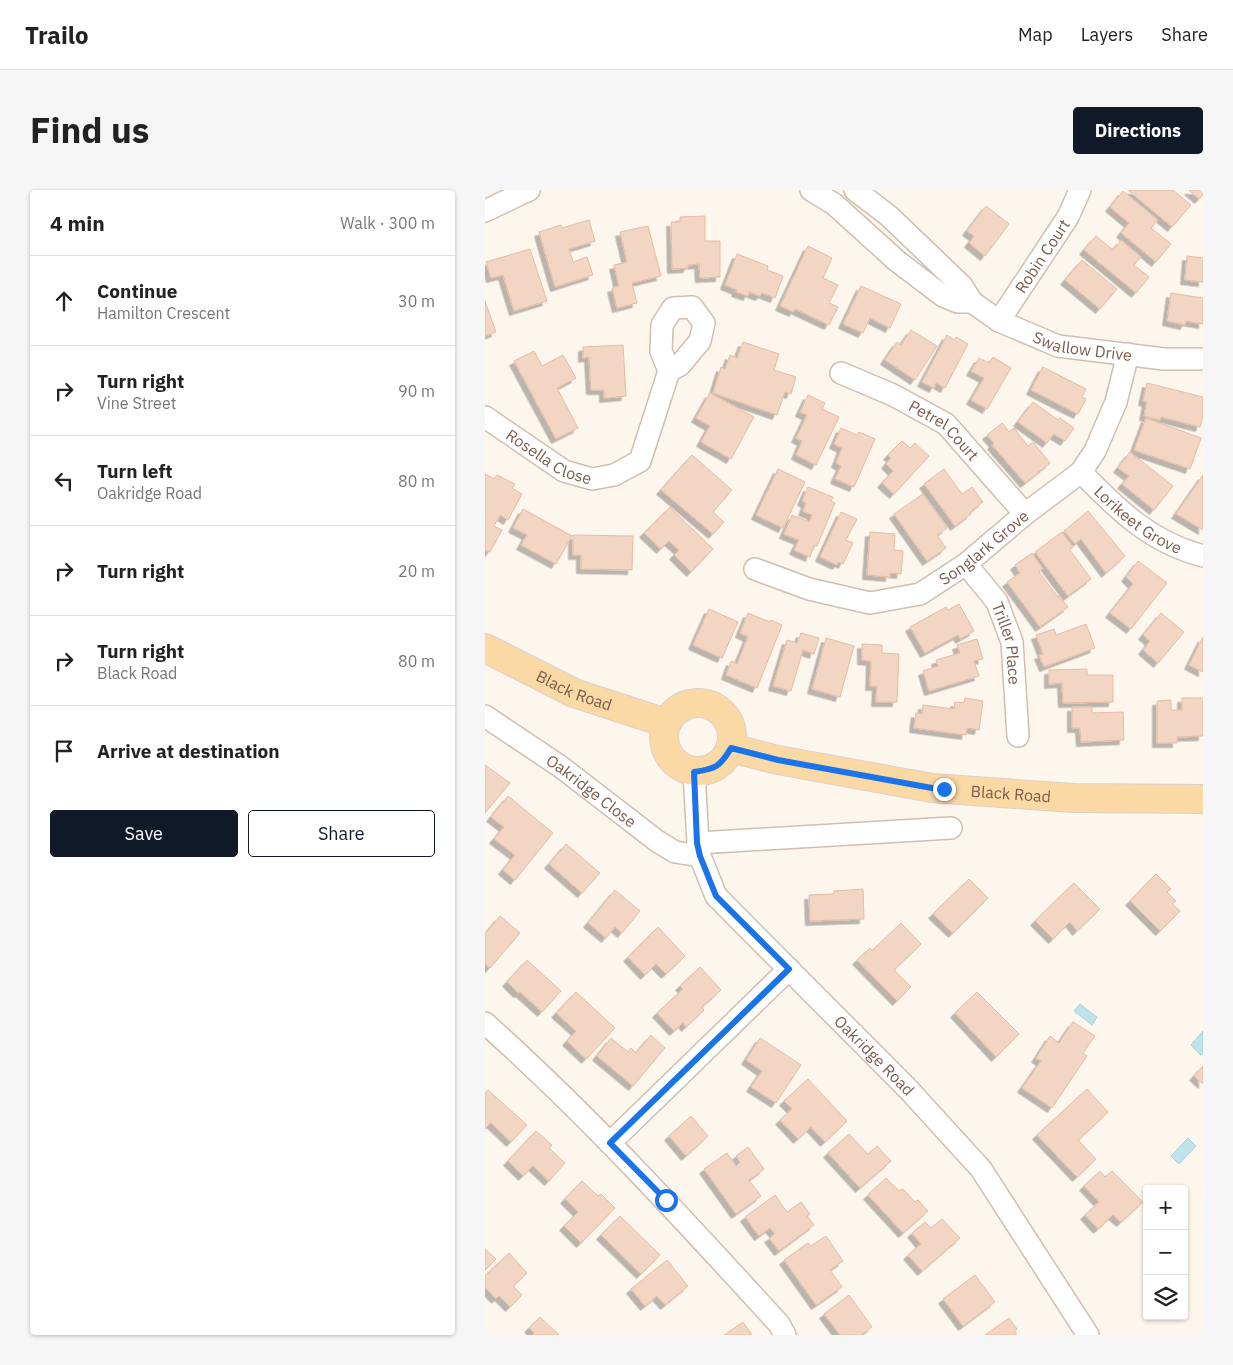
<!DOCTYPE html>
<meta charset="utf-8">
<style>
:root{--surface:#fff;--page:#f6f6f6;--text:#222;--muted:#767676;--line:#e0e0e0;--accent:#111827}
body{margin:0;font-family:"IBM Plex Sans",sans-serif;background:var(--page);color:var(--text)}
.controls{position:absolute;right:15px;bottom:15px;display:grid;overflow:hidden;border-radius:5px;box-shadow:0 1px 4px #0004}
.controls button{width:45px;height:45px;display:grid;place-items:center;padding:0;border:0;border-bottom:1px solid var(--line);background:var(--surface);color:var(--text);font:25px sans-serif}
.stop{position:absolute;width:15px;height:15px;margin:-11px;border:4px solid #1a73e8;border-radius:50%;background:#fff}
.stop.end{background:#1a73e8;border-color:#fff;box-shadow:0 1px 5px #0008}
.list{margin:0;padding:0;list-style:none}
h2{display:flex;justify-content:space-between;align-items:center;height:65px;margin:0;padding:0 20px;font-size:21px}
h2 small{font-size:16px;font-weight:400;color:var(--muted)}
.list li{display:grid;grid-template-columns:32px 1fr auto;gap:15px;align-items:center;box-sizing:border-box;height:90px;padding:0 20px;border-top:1px solid var(--line)}
.list b{display:block;font-size:19px;white-space:nowrap}
.list p{margin:0;font-size:16px;white-space:nowrap;color:var(--muted)}
.list em{font-size:16px;font-style:normal;color:var(--muted)}
.actions{display:flex;gap:10px;padding:15px 20px}
.actions a{flex:1;padding:11px 0;border:1px solid var(--accent);border-radius:5px;text-align:center;font-size:18px;color:var(--accent)}
.actions .main{background:var(--accent);color:#fff}
.icon{flex:none;width:28px;height:28px;fill:none;stroke:currentColor;stroke-width:2;stroke-linecap:round;stroke-linejoin:round}
.map{position:relative;flex:none;width:718px;height:1145px;overflow:hidden;border-radius:5px}
header{display:flex;align-items:center;gap:30px;box-sizing:border-box;height:70px;padding:0 25px;background:var(--surface);border-bottom:1px solid var(--line)}
header strong{font-size:24px}
nav{display:flex;gap:28px;margin-inline-start:auto;font-size:18px}
.intro{display:flex;align-items:center;justify-content:space-between;box-sizing:border-box;height:120px;padding:0 30px}
h1{margin:0;font-size:35px}
.button{padding:12px 22px;border-radius:5px;background:var(--accent);color:#fff;font-size:18px;font-weight:700}
main{display:flex;gap:30px;padding:0 30px}
aside{flex:1;background:var(--surface);border-radius:5px;box-shadow:0 1px 4px #0004}
.map>svg:first-child{display:block}
.water{fill:#bfe3e8;stroke:#a5d3da}
.building{fill:#f3d5c3;stroke:#e6bba3;filter:url(#shadow)}
.lines{fill:none;stroke-linecap:round;stroke-linejoin:round}
.minor-casing{stroke:#d1beb0;stroke-width:24}
.major-casing{stroke:#dad1cd;stroke-width:30}
.minor{stroke:#fff;stroke-width:21}
.major{stroke:#fbd9a5;stroke-width:28}
.route{stroke:#1a73e8;stroke-width:6}
.labels{text-anchor:middle;stroke-width:4;stroke-linejoin:round;paint-order:stroke}
.street-label{font-size:16px;fill:#7a5c4d;stroke:#fffaf3}
</style>
<header>
<strong>Trailo</strong>
<nav><a>Map</a><a>Layers</a><a>Share</a></nav>
</header>
<div class="intro"><h1>Find us</h1><a class="button">Directions</a></div>
<main>
<aside>
<h2>4 min<small>Walk · 300 m</small></h2>
<ul class="list">
<li><svg class="icon" aria-label="ahead" viewBox="0 0 24 24"><path d="M12 20V5M6 11l6-6 6 6"/></svg><div><b>Continue</b><p>Hamilton Crescent</p></div><em>30 m</em></li>
<li><svg class="icon" aria-label="right" viewBox="0 0 24 24"><path d="M7 20v-9h11M14 6l5 5-5 5"/></svg><div><b>Turn right</b><p>Vine Street</p></div><em>90 m</em></li>
<li><svg class="icon" aria-label="left" viewBox="0 0 24 24"><path d="M17 20v-9H6M10 6l-5 5 5 5"/></svg><div><b>Turn left</b><p>Oakridge Road</p></div><em>80 m</em></li>
<li><svg class="icon" aria-label="right" viewBox="0 0 24 24"><path d="M7 20v-9h11M14 6l5 5-5 5"/></svg><div><b>Turn right</b></div><em>20 m</em></li>
<li><svg class="icon" aria-label="right" viewBox="0 0 24 24"><path d="M7 20v-9h11M14 6l5 5-5 5"/></svg><div><b>Turn right</b><p>Black Road</p></div><em>80 m</em></li>
<li><svg class="icon" aria-label="arrive" viewBox="0 0 24 24"><path d="M6 21V4h12l-3 4 3 4H6"/></svg><div><b>Arrive at destination</b></div></li>
</ul>
<div class="actions"><a class="main">Save</a><a>Share</a></div>
</aside>
<div class="map">
<svg width="718" height="1145" viewBox="0 0 718 1145">
<defs>
<filter id="shadow"><feDropShadow dx="-4.5" dy="4.5" stdDeviation="0" flood-color="#0004"/></filter>
</defs>
<rect width="100%" height="100%" fill="#fdf6ec"/>
<path class="water" d="M595,814L612,827L607,835L589,821Z
M718,841V863L716,865L706,855Z
M703,948L711,956L694,974L686,966Z"/>
<path class="building" d="M643,0H688L706,15L687,37Z
M704,0H718V5L714,9Z
M638,1L673,30L666,38L686,54L671,72L636,43L644,33L625,17Z
M501,16L524,34L500,66L484,53L489,46L482,41Z
M220,26V51H235V87L215,88L214,74L203,75V78L187,79L186,32H195V27Z
M104,30L110,51L84,59L88,72L102,67L108,85L70,97L54,42L76,35L77,38Z
M163,36L176,86L147,93L152,113L132,118L127,98L134,96L129,75L142,72L135,42Z
M611,46L628,60L636,50L656,67L649,75L664,87L651,103L599,60Z
M323,56L347,68L338,88L353,95L344,113L353,117L344,135L310,119L309,122L295,116Z
M45,59L62,111L29,121L18,85L6,88L1,72Z
M252,64L283,76L282,80L298,86L290,108L277,103L275,106L264,102L263,106L251,102L252,100L240,95Z
M702,66L718,68V92L700,90Z
M597,70L632,99L615,119L580,90Z
M376,96L416,114L405,138L385,128L378,143L358,134Z
M686,103L718,108V134L701,131L700,135L682,131Z
M0,111L11,142L0,146Z
M426,140L452,156L430,190L400,170L412,152L416,155Z
M462,145L470,150L471,147L483,154L460,198L451,193L449,198L437,192Z
M258,152L294,164L289,180L311,187L306,204L300,202L292,225L228,203L236,177L240,179L245,165L252,168Z
M138,155L141,206L119,208V200H106L104,167L98,168V157Z
M49,161L57,176L78,165L91,188L72,198L93,238L71,249L29,171Z
M508,167L526,178L502,219L486,210L499,188L486,181L494,168L504,173Z
M558,177L601,199L597,207L601,209L593,224L546,200Z
M662,193L718,207V226L715,237L676,227L675,230L659,226L662,212L658,211Z
M225,203L269,227L246,269L216,252L225,236L211,228Z
M323,205L340,213L337,219L354,227L331,275L311,265L317,251L311,248L322,225L315,222Z
M548,212L573,230L575,228L589,238L580,251L569,244L562,253L533,232Z
M661,228L716,248L705,279L649,260Z
M517,233L524,242L529,238L543,256L548,252L565,273L540,293L507,255L509,253L502,245Z
M356,238L372,245L374,242L390,249L369,297L350,289L356,276L351,273L357,258L349,254Z
M417,251L425,258L430,253L444,266L409,304L397,293L408,281L401,274L406,268L403,265Z
M645,262L688,296L669,320L637,294L644,286L633,278Z
M207,265L247,300L228,322L239,332L228,344L176,300Z
M293,279L320,292L298,338L271,325Z
M459,279L477,304L487,297L498,312L485,322L486,324L470,336L439,294Z
M0,284L9,289L12,285L30,294L27,298L37,304L23,330L15,325L9,336L17,340L5,362L0,360Z
M718,285V340L691,324Z
M323,297L348,307L346,311L350,313L332,356L329,355L325,367L309,360L314,350L299,344L307,325L324,332L327,325L318,321L321,313L317,311Z
M438,304L462,338L452,345L461,358L442,371L409,324Z
M185,317L228,359L206,382L189,365L194,360L184,351L176,359L159,343Z
M38,319L87,346L71,374L36,355L42,345L28,338Z
M603,321L640,366L621,383L596,349L590,354L579,341Z
M356,322L372,329L361,350L368,353L358,374L354,372L352,375L335,367Z
M385,342L410,344L409,360L418,361L416,384L405,383V387L382,385Z
M577,342L588,357L585,360L606,389L583,406L550,362Z
M88,345L148,346L147,380L96,379V365H88Z
M547,363L558,379L554,382L573,407L574,406L583,417L555,437L522,392L535,383L530,375Z
M653,371L682,393L646,439L625,423L648,394L641,387Z
M474,414L489,441L475,449L473,445L440,463L425,437L461,417L463,420Z
M224,419L253,432L237,468L208,455Z
M263,423L285,432L286,430L297,435L272,498L241,485L246,471L252,474L263,447L255,443Z
M676,423L699,442L673,473L658,460L665,451L658,445Z
M601,434L610,458L559,477L554,465L558,464L551,445L569,439L571,445Z
M316,443L334,448L329,464L318,460L306,501L288,496L302,450L312,453Z
M718,447V482L704,475Z
M341,448L369,456L355,507L327,499Z
M492,449L498,469L489,471L494,486L444,501L438,481L453,476L451,470L475,463L472,455Z
M377,454L397,455V463L414,464L412,512H391L392,496H385L386,471L377,470Z
M602,479V485H628V512L578,513L577,493L564,494V480Z
M480,508L498,511L494,540L482,538L481,545L429,538L431,523L437,524L438,515L469,519L470,512L479,513Z
M697,508H718V546L692,547V553H672V511L686,510V520H697Z
M587,517H607V523L638,522L639,550L596,552L595,538H587Z
M0,575L25,593L0,623Z
M23,606L68,643L30,690L18,680L30,665L9,649L19,637L6,627Z
M81,654L115,683L97,703L64,674Z
M671,684L686,699L682,702L691,711L687,714L695,721L675,741L645,711Z
M484,689L503,708L468,743L448,724Z
M589,693L615,719L592,741L585,732L568,749L550,731Z
M378,699L379,729L325,731L324,705L349,704V701Z
M130,700L155,721L137,743L130,737L121,748L103,733Z
M15,726L35,743L5,778L0,774V744Z
M416,733L436,754L409,780L426,797L412,811L372,770L385,758L387,761Z
M173,737L200,766L181,784L171,774L160,785L143,767Z
M42,770L76,801L57,822L35,802L33,803L22,792Z
M215,777L236,800L217,817L219,820L201,837L198,833L189,841L172,823L198,799L195,796Z
M91,802L130,838L101,869L82,851L91,841L71,823Z
M492,802L534,844L511,867L470,823Z
M588,832L610,846L598,863L602,866L567,918L537,898L556,871L551,868L565,846L574,853Z
M166,845L180,858L148,896L112,866L126,848L143,862L146,858L151,863Z
M275,848L316,875L291,913L266,897L277,881L261,870Z
M718,876V894L709,886Z
M323,889L362,931L340,952L326,937L313,949L295,930L307,919L299,911Z
M602,899L623,922L593,950L611,969L592,987L552,945Z
M3,900L42,935L26,952L6,933L0,939V903Z
M206,926L223,946L201,966L184,946Z
M51,941L67,955L64,958L80,973L64,991L48,976L38,986L23,971Z
M364,944L383,964L392,956L406,971L375,998L343,963Z
M263,957L279,979L264,990L276,1006L251,1024L219,979L242,963L251,976L255,972L251,966Z
M615,981L620,987L627,981L658,1012L636,1032L628,1025L613,1039L600,1025L614,1012L599,996Z
M401,988L414,1001L418,999L430,1012L433,1010L443,1021L418,1043L383,1005Z
M97,991L113,1006L116,1004L130,1018L96,1053L79,1036L93,1022L80,1009Z
M290,1005L302,1022L316,1012L325,1024L322,1026L329,1035L294,1061L284,1048L290,1044L285,1038L274,1046L260,1027Z
M135,1026L175,1065L156,1084L116,1045Z
M457,1029L475,1048L437,1081L423,1065L436,1054L427,1043L440,1032L446,1038Z
M341,1046L358,1071L345,1080L357,1097L331,1115L299,1070L323,1053L326,1056Z
M0,1059L11,1069L0,1080Z
M24,1063L42,1083L28,1096L37,1105L25,1117L14,1106L11,1109L0,1097V1086Z
M182,1070L203,1096L180,1115L172,1106L160,1116L146,1099Z
M490,1085L510,1112L478,1136L458,1109Z
M364,1105L387,1137L376,1145H355L339,1124Z
M55,1127L74,1145H47L49,1143L44,1138Z
M524,1128L532,1139L529,1141L532,1145H500Z
M258,1132L267,1145H239Z"/>
<g class="lines">
<defs>
<g id="minor">
<path d="M326,0L349,14L412,71L458,106L473,112H487"/>
<path id="s1" d="M370,0L404,26L477,96L487,112L514,131L573,156L679,169H718"/>
<path d="M0,21L44,0"/>
<path id="s2" d="M514,131L583,27L595,0"/>
<path id="s3" d="M356,183L408,205L461,234L540,324"/>
<path id="s4" d="M0,227L79,281L107,289L129,285L155,271L184,181L176,161L177,135L188,118L207,117L219,133L215,151L195,175L184,181"/>
<path id="s5" d="M596,282C633,320 665,352 718,366"/>
<path id="s6" d="M481,374L512,412L527,452L533,546"/>
<path id="s7" d="M270,379L324,399L385,413L435,404L481,374L540,324L596,282L610,261L631,212L643,164"/>
<path id="s8" d="M0,526L76,577L172,651L190,662L215,666"/>
<path id="s9" d="M209,582L213,653L215,666L231,706L423,899L496,979L603,1145"/>
<path d="M213,653L466,638"/>
<path d="M0,833C105,927 199,1030 294,1134L300,1145"/>
<path d="M125,953L304,779"/>
</g>
<g id="major">
<path id="s10" d="M0,458L89,503L181,533"/>
<circle cx="213" cy="547" r="34"/>
<path id="s11" d="M246,558L293,570L447,598L588,608L718,609"/>
</g>
</defs>
<use href="#minor" class="minor-casing"/>
<use href="#major" class="major-casing"/>
<use href="#minor" class="minor"/>
<use href="#major" class="major"/>
</g>
<g class="lines">
<path class="route" d="M181,1010L125,953L304,779L231,706L215,666L212,653L209,582C230,579 235,577 246,558L293,570L447,598L459,599"/>
</g>
<g class="labels">
<g class="street-label">
<text dy="6" stroke="none"><textPath href="#s2" startOffset="78">Robin Court</textPath></text>
<text dy="6" stroke="none"><textPath href="#s1" startOffset="284">Swallow Drive</textPath></text>
<text dy="6" stroke="none"><textPath href="#s3" startOffset="119">Petrel Court</textPath></text>
<text dy="6" stroke="none"><textPath href="#s4" startOffset="76">Rosella Close</textPath></text>
<text dy="6" stroke="none"><textPath href="#s5" startOffset="75">Lorikeet Grove</textPath></text>
<text dy="6" stroke="none"><textPath href="#s7" startOffset="250">Songlark Grove</textPath></text>
<text dy="6" stroke="none"><textPath href="#s6" startOffset="92">Triller Place</textPath></text>
<text dy="6" stroke="none"><textPath href="#s10" startOffset="99">Black Road</textPath></text>
<text dy="6" stroke="none"><textPath href="#s8" startOffset="130">Oakridge Close</textPath></text>
<text dy="6" stroke="none"><textPath href="#s11" startOffset="284">Black Road</textPath></text>
<text dy="6" stroke="none"><textPath href="#s9" startOffset="352">Oakridge Road</textPath></text>
</g>
</g>
</svg>
<div class="controls">
<button>+</button>
<button>−</button>
<button><svg class="icon" aria-label="layers" viewBox="0 0 24 24"><path d="M12 4l9 5-9 5-9-5zM3 14l9 5 9-5"/></svg></button>
</div>
<div class="stop" style="left:181px;top:1010px"></div>
<div class="stop end" style="left:459px;top:599px"></div>
</div>
</main>
